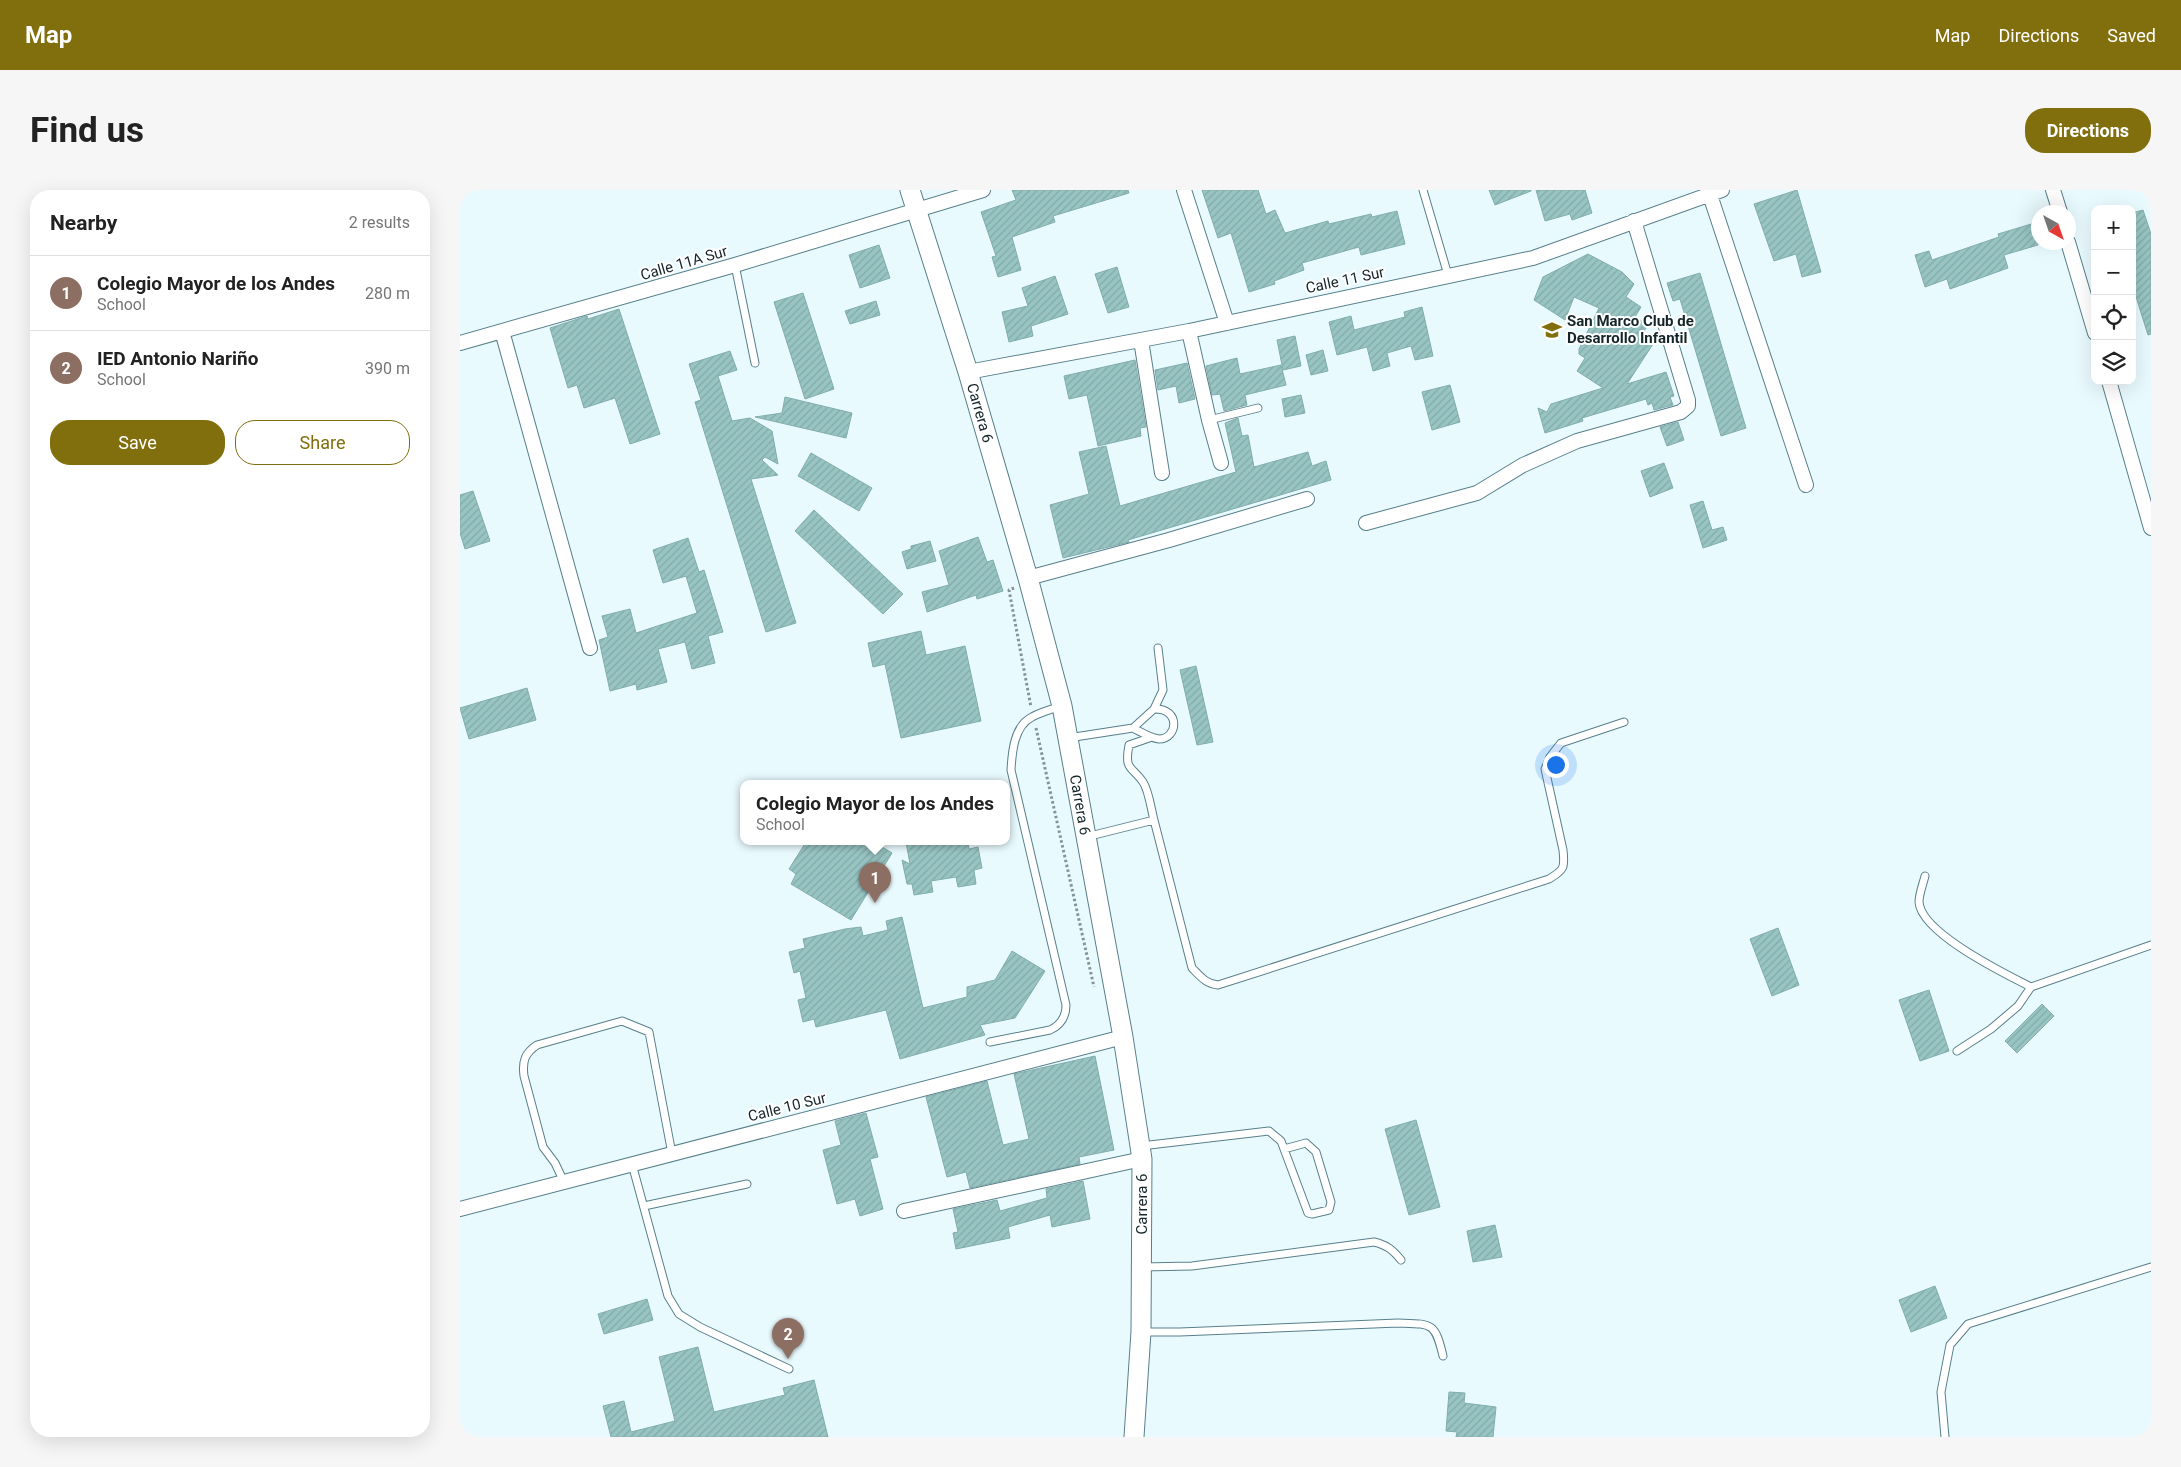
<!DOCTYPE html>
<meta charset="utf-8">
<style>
:root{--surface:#fff;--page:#f6f6f6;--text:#222;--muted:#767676;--line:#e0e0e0;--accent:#816f0d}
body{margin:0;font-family:Roboto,sans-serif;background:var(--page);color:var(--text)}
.controls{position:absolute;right:15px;top:15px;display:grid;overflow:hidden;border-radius:10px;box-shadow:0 5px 20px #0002}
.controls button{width:45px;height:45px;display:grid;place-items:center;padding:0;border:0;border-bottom:1px solid var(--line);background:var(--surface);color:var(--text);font:25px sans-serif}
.compass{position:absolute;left:1571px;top:15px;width:45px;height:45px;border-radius:50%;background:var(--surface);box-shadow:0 5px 20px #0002;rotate:140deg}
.you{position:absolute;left:1095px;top:574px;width:18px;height:18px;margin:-12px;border:4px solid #fff;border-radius:50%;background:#1a73e8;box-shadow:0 0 0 8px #1a73e833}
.badge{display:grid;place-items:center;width:32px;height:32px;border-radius:50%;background:var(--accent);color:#fff;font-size:16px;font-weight:700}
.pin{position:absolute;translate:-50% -41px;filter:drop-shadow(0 1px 2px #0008)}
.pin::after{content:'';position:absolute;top:26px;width:18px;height:15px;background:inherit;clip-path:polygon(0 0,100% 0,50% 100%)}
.popup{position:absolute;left:280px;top:590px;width:270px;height:65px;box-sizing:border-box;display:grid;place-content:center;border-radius:10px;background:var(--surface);filter:drop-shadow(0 1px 4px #0005);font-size:16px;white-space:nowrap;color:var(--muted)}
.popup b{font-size:19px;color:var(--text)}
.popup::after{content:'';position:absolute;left:50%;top:100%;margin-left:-10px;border:10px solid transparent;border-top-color:var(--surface)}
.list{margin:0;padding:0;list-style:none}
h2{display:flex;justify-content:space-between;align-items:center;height:65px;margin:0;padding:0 20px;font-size:21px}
h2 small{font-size:16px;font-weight:400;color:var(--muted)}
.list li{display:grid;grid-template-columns:32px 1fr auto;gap:15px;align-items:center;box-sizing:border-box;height:75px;padding:0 20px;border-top:1px solid var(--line)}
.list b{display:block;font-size:19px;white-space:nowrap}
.list p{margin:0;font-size:16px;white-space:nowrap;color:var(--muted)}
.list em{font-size:16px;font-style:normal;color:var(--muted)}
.actions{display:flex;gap:10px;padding:15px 20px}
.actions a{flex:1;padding:11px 0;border:1px solid var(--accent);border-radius:20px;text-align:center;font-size:18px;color:var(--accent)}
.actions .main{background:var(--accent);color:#fff}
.icon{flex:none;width:28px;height:28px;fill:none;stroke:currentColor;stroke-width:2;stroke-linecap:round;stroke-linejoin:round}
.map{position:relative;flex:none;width:1691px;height:1247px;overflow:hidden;border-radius:20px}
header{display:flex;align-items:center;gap:30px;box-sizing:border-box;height:70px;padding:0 25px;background:var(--accent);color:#fff}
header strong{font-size:24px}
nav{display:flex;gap:28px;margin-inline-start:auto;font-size:18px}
.intro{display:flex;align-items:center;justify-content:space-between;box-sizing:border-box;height:120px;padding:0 30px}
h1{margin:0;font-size:35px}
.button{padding:12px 22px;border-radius:20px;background:var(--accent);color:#fff;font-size:18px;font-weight:700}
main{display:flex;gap:30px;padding:0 30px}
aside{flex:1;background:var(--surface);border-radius:20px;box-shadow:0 5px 20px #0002}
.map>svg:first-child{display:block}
.building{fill:url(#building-hatch);stroke:#81adab}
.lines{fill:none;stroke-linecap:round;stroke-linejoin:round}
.lane-casing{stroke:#577f8a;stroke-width:9}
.street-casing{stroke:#577f8a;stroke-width:16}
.secondary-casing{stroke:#577f8a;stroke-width:21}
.path{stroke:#839498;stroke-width:3;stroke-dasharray:2.5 2.5;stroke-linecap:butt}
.lane{stroke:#fff;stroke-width:7}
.street{stroke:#fff;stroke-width:14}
.secondary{stroke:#fff;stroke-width:19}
.labels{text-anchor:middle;stroke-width:4;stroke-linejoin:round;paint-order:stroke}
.street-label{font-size:15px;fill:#142529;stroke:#fff}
.poi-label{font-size:15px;font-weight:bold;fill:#142529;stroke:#fff;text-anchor:start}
</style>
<header>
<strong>Map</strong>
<nav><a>Map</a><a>Directions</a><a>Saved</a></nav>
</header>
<div class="intro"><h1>Find us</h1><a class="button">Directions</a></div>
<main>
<aside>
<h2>Nearby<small>2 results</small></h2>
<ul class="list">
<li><span class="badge" style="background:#8d6e63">1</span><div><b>Colegio Mayor de los Andes</b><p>School</p></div><em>280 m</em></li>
<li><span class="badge" style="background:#8d6e63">2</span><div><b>IED Antonio Nariño</b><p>School</p></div><em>390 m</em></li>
</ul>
<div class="actions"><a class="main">Save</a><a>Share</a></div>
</aside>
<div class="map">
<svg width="1691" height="1247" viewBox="0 0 1691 1247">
<defs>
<pattern id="building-hatch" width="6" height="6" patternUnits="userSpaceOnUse" patternTransform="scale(1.25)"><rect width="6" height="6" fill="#98c5c3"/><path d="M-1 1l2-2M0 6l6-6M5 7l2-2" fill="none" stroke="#82a9a8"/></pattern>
</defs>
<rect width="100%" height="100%" fill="#e9faff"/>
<path class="building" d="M552,0H668L669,3L593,26L595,32L552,47L561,80L538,87L532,67L536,66L521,22L556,10Z
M742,0H798L806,24L815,20L825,43L868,31L869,34L911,24L912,27L937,21L945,54L901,65L899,57L842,73L844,80L814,91L815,94L789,102L771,43L758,48Z
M1029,0H1071V1L1035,15Z
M1076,0H1125L1132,23L1112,30L1110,24L1085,31Z
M1337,0L1361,82L1342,87L1336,64L1314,71L1294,14Z
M1683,20L1691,44V144L1688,145L1672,94V23Z
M1578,32V55L1544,65L1548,78L1490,99L1487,89L1465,97L1455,65L1469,61L1472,70L1539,47L1538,44Z
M419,55L430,88L400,98L389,65Z
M1128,64L1162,82L1174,94L1166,107L1181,117L1175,127L1188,135L1181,146L1193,154L1167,194L1206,182L1214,206L1210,207L1213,215L1194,220L1192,213L1188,215L1186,209L1122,228L1123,231L1085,243L1078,218L1087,222L1091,214L1143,198L1117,181L1125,168L1119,164V159L1139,118L1114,107L1105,130L1074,110L1083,87Z
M657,77L669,117L648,123L635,84Z
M1240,83L1286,238L1261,246L1220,109L1213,111L1207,93Z
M595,86L608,124L571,136L573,146L549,152L542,122L568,116L562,98Z
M343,103L374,199L345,209L314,112Z
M416,111L420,125L390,134L385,121Z
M962,117L973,166L955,170L951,156L927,163L930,176L913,181L907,157L877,165L869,132L891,126L894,140L945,127L944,122Z
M159,119L200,244L170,254L155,208L124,218L117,195L108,198L90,138L127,126L128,129Z
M835,146L841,176L823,180L817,150Z
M863,160L868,181L851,185L846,165Z
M270,161L277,180L258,186L272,231L290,228L312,241L318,274L305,267L302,270L318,285L291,289L336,433L306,442L235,212L241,210L229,174Z
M777,168L780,184L821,175L826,195L785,205L787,215L764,221L760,204L752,205L746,176Z
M675,170L686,237L680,238L681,246L638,256L627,205L609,209L604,186Z
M727,173L735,209L719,213L716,196L698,200L695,180Z
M990,195L1000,232L972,240L962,202Z
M841,205L845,223L825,227L822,209Z
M325,207L392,223L386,248L295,227L322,223Z
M778,228L782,246L788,245L794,277L848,262L852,276L866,271L871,290L668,350L669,352L603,368L590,315L629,304L619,262L646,256L660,316L776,282L765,233Z
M1218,232L1224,250L1207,256L1200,237Z
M351,263L412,298L399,321L338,286Z
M1204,273L1213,298L1190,307L1181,281Z
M13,301L30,351L5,359L0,343V305Z
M1243,311L1252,340L1263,337L1267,350L1243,358L1230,315Z
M354,320L443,404L423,424L335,341Z
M518,347L527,372L533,370L543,401L517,409L516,405L467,422L462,402L489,395L479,361Z
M228,348L239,382L244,380L263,442L248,446L255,473L232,479L225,452L198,459L207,492L177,500L176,494L150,501L139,450L148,447L142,426L170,419L176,443L237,423L226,386L203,393L193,360Z
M470,351L476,371L447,379L442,362L451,359V356Z
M461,441L466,465L505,456L521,531L441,548L425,474L413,477L408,453Z
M736,476L753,552L737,555L720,480Z
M67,498L76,530L9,549L0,518Z
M346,652H414L432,663L391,730L331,694L336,684L329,679Z
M446,652H508L509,659L518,657L522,678L514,680L516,694L498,697L496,687L471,691L473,702L454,705L452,694H447L442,670L450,674Z
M442,727L463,818L507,807V797L535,790L552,761L585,781L555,828L520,835L525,845L440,869L426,820L356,837L354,829L343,832L338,810L346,808L340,781L334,783L329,762L345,758L343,749L385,739L401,737L403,746L428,740L426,731Z
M1318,738L1339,795L1312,806L1290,749Z
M1469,800L1489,861L1460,871L1439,810Z
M1582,814L1594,826L1557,863L1545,851Z
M635,866L654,960L619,967L620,974L510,998L506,982L487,987L466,907L527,891L543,955L569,949L554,884Z
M406,923L418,967L410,969L423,1019L400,1026L395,1009L377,1014L363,960L381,955L375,931Z
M956,930L980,1017L949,1025L925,939Z
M623,991L630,1029L592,1037L590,1025L548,1037L550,1048L496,1059L493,1043L498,1042L493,1019L537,1010L540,1021L587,1008L586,999Z
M1035,1035L1042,1067L1013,1072L1007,1041Z
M1475,1096L1487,1128L1451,1142L1439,1110Z
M187,1109L193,1130L144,1144L138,1124Z
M238,1157L254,1222L325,1205L323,1198L354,1190L368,1247H151L143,1216L164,1211L171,1242L215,1231L199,1167Z
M989,1202L1005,1203L1004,1213L1036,1217L1033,1247H996L997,1242L986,1241Z"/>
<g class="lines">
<defs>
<path id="lane" d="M963,0L988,85
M275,75L295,173
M749,230L798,218
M673,538C681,542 690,548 699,549C718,549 721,518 694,519
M692,547L669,555C664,581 672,576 683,592C689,601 691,619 694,630
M608,548L673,538L694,519L703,500L698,458
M626,647L694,630L732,778C740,786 746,794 758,795L1089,689C1104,680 1105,678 1103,660L1085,579L1090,567L1101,553L1164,532
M1465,686C1463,694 1459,704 1459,712C1461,743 1545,784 1571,797
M530,852L590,840C601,835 606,827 606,815L551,580C552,562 554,536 572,527C581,522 592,519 602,516
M1497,861L1531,839L1558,816L1571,797L1691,755
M681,956L809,941L821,951L848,1023L852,1024L869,1020L871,1012L856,962L846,953L824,959
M172,974L208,1106L219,1124L240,1137L329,1179
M104,992L95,973L83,957L64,886C62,871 65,863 77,855L162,831L189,842L212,964
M184,1016L287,994
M682,1077L732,1076L914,1052C927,1055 933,1060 941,1070
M682,1142H720L938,1133C972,1134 975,1132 983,1166
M1485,1247L1481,1202L1490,1155L1508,1134L1691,1077"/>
<path id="street" d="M724,0L767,133
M1593,0L1600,22
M1250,5L1346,295
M1608,52L1635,143
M42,141L130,458
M729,141L749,230L761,273
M681,150L702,283
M0,153L275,75L523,0
M508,182L729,141L1073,68L1262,0
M1649,191L1691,338
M906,333L1017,303L1063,275L1117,251L1221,222L1228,216V210L1174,31
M568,388L709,350L847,309
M0,1019L663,847
M444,1021L682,969"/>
<path id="secondary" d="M450,0L508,182L568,388L602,516L663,847L682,969L681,1142L674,1247"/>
</defs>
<use href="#lane" class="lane-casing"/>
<use href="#street" class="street-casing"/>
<use href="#secondary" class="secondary-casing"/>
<path class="path" d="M554,398L549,400L571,517
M576,538L634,797"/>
<use href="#lane" class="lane"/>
<use href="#street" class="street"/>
<use href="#secondary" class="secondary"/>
</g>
<defs>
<symbol id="school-bare" viewBox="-9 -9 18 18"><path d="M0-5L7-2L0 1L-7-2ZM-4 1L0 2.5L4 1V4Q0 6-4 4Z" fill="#816f0d" stroke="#fff" stroke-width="2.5" paint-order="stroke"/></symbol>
</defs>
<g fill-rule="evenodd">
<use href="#school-bare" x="1078" y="126" width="28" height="28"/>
</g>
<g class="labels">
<g class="street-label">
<text transform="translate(224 73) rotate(-16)" y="5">Calle 11A Sur</text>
<text transform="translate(885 90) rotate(-12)" y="5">Calle 11 Sur</text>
<text transform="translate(520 223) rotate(74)" y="5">Carrera 6</text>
<text transform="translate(620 615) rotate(80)" y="5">Carrera 6</text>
<text transform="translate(327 917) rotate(-14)" y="5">Calle 10 Sur</text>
<text transform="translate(682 1014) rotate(-90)" y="5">Carrera 6</text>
</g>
<g class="poi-label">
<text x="1107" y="136">San Marco Club de<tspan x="1107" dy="17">Desarrollo Infantil</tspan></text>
</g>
</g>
</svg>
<div class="controls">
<button>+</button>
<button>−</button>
<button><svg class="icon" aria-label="locate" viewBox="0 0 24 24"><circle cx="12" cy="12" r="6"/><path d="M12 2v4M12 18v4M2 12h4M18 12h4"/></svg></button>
<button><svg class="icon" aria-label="layers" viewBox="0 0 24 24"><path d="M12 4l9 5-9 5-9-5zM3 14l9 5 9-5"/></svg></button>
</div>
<svg class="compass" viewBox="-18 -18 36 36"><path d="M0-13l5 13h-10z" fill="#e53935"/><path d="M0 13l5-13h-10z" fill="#767676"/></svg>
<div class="you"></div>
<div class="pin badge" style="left:415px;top:713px;background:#8d6e63">1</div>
<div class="popup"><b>Colegio Mayor de los Andes</b>School</div>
<div class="pin badge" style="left:328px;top:1169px;background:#8d6e63">2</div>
</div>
</main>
